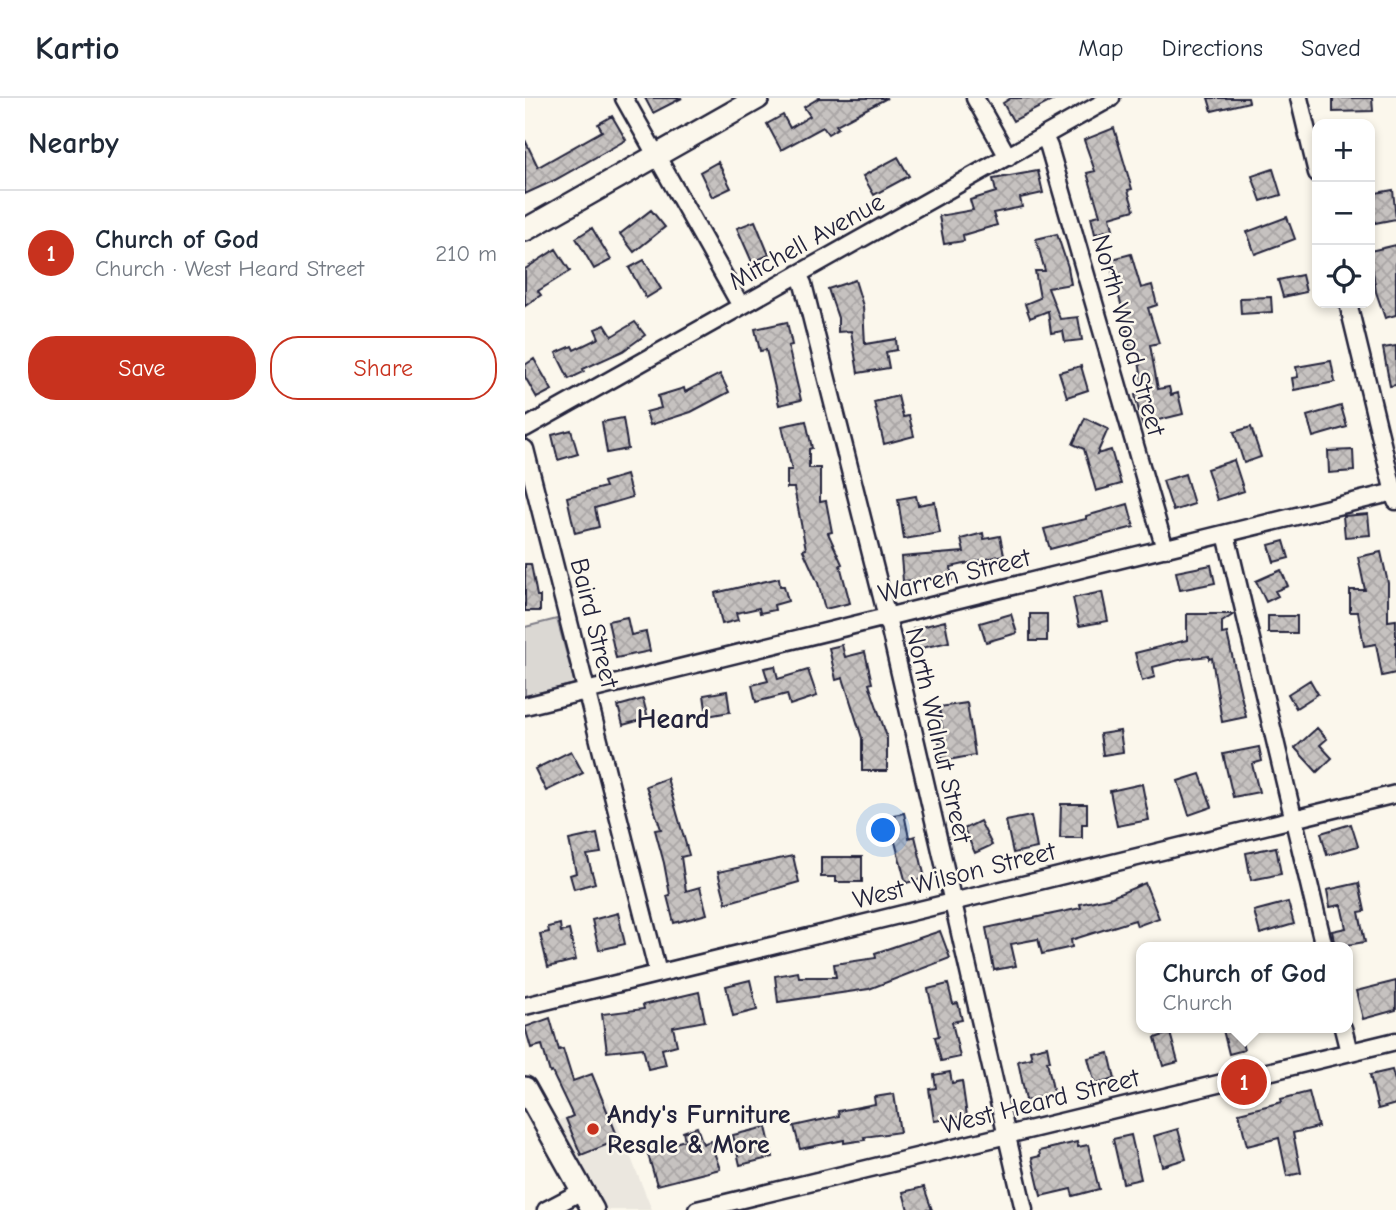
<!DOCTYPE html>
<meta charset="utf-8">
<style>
:root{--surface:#fff;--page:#f6f6f7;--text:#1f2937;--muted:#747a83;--line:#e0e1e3;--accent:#c8321e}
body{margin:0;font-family:"Comic Neue",sans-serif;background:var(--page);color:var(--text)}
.controls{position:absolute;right:21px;top:21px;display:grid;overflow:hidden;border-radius:14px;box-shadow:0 4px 10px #0003}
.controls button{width:63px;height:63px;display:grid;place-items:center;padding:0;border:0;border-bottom:2px solid var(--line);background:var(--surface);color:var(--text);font:35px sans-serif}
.you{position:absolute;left:359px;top:733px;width:24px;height:24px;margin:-18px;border:5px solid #fff;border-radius:50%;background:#1a73e8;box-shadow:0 0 0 10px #1a73e833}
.badge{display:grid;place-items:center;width:46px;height:46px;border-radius:50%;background:var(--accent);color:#fff;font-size:23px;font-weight:700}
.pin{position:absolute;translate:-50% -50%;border:4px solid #fff;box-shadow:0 2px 7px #0006}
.popup{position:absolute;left:611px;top:844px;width:217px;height:91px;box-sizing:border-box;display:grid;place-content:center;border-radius:14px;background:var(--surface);filter:drop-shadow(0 2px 5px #0005);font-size:23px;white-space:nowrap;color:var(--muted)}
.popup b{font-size:26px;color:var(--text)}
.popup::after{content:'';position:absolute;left:50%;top:100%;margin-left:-14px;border:14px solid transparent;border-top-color:var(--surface)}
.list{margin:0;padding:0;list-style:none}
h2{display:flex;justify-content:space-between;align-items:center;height:91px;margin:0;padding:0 28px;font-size:30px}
h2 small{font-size:23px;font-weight:400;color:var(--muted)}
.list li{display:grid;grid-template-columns:46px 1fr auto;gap:21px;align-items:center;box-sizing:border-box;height:126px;padding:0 28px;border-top:2px solid var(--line)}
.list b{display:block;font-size:26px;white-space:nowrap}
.list p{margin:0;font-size:23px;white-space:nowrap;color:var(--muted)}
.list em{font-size:23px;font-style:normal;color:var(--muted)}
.actions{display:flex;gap:14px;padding:21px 28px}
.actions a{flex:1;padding:16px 0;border:2px solid var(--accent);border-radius:28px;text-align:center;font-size:24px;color:var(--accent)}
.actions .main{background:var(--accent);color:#fff}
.icon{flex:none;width:38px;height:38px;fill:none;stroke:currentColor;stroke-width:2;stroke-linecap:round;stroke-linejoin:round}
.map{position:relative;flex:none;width:871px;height:1112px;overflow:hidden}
header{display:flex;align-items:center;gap:42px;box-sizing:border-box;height:98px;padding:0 35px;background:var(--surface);border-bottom:2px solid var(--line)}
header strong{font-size:33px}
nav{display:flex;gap:38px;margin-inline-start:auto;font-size:24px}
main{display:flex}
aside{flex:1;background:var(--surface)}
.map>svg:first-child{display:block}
.built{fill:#ebe7df}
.green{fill:#dbd8d3;stroke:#7e7d87;stroke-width:2}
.building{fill:url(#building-cross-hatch);stroke:#22223b;stroke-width:2}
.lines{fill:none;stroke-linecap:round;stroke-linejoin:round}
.minor-casing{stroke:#22223b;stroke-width:21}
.tertiary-casing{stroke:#22223b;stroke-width:26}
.minor{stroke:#fbf7ec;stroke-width:16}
.tertiary{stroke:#fbf7ec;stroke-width:21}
.poi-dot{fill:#c8321e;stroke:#fbf7ec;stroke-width:2.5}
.labels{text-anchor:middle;stroke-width:5;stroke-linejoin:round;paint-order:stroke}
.street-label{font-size:26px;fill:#22223b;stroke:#fbf7ec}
.poi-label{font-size:26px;font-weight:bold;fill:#22223b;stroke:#fbf7ec;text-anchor:start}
.neighbourhood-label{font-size:28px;font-weight:bold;fill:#22223b;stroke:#fbf7ec}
</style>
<header>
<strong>Kartio</strong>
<nav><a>Map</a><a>Directions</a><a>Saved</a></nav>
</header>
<main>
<aside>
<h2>Nearby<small></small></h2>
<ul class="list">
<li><span class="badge">1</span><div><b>Church of God</b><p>Church · West Heard Street</p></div><em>210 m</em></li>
</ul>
<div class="actions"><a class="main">Save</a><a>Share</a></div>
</aside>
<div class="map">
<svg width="871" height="1112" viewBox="0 0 871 1112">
<defs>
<pattern id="building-cross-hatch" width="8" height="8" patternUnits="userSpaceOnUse" patternTransform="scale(1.75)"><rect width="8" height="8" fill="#c6c2c0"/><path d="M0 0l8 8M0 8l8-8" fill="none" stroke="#aaa6a6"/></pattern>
</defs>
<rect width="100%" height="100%" fill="#fbf7ec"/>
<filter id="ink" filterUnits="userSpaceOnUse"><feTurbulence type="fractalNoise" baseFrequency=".0143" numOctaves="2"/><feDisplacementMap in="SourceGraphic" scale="14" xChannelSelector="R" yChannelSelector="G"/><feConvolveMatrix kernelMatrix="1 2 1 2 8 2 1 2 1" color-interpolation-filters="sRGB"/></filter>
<g filter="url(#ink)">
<path class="built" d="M83,1003L127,1112H80L30,1024Z"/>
<path class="green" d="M32,521L50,586L0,598V529Z"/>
<path class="building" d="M120,0H157L128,15Z
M294,0H362L311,27L313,30L303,36L298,29L256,52L242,26L258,17L265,30L285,18L279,9Z
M486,0H532L488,23L478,5Z
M683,0H723L724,4L687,13Z
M808,0H847L848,13L808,14Z
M87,18L101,42L30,82L0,96V42L13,69L77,33L73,26Z
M589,30L607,91L603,92L609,112L585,119L588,131L570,136L566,119L575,117L562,75L570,73L559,42Z
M373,59L384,78L349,97L338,78Z
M193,64L206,90L187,99L175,74Z
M748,71L756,97L736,103L727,78Z
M513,73L518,95L495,100L497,109L468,115L472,127L438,137L439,143L419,146L414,118L448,112L445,102L471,94L468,81Z
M868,92L871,121L850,125L845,96Z
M126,112L140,129L109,154L95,136Z
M762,119L770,141L730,156L722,134Z
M230,123L244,157L227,164L212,130Z
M67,130L86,162L69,171L51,140Z
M532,136L543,169L546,186L523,190L535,221L553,219L557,242L540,244L538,233L526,235L523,213L505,220L500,206L515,200L510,173H520L511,141Z
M871,147V217L860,220L851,194L845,153Z
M31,151L45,173L13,193L16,197L0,208V171Z
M606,156L616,190L627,187L632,207L623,210L634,245L625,247L633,291L644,289L646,297L653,295L658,316L617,326L610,297L619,294L612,251L606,253L600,233L603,232L584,162Z
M119,162L136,191L121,200L104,170Z
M777,177L781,194L758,199L753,182Z
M330,182L338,208L340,246L371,241L372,252L361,254L364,270L333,275L326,233L313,234V220L303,191Z
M746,199L747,214L716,216L715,200Z
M110,224L120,237L98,253L58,271L59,274L44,281L31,255L47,248L49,252L74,240L70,231L80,227L87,238Z
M262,224L267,247L263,248L276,302L254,307L241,252L235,253L230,231Z
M871,248V287L865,288L858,250Z
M9,261L27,292L12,300L0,279V267Z
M806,263L810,284L769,292L767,280L773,279L771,269Z
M556,268L563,292L542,299L534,274Z
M195,276L204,294L166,314L125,327L121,314L136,310L133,298L159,290L160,294Z
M373,298L378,319L384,318L389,338L359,346L349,304Z
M816,308L822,329L788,339L782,318Z
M98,320L103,351L82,355L77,324Z
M560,320L583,331L572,356L586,352L596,386L571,393L559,351L548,346Z
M281,323L287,350L284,351V370H295V404L301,403L307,434L303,435L317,466L315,467L325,505L300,511L293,485L278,452L281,451L269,390H262V372H267L257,328Z
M726,329L736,359L719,365L709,334Z
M46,332L53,356L33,362L27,337Z
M828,352L829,373L804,375L803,353Z
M709,362L719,393L692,402L682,371Z
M660,376L669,406L648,413L638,383Z
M101,377L107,399L70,410L74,429L50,435L42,399L80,389L78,384Z
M391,398L393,407L410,404L415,435L379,441L373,401Z
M603,406L609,429L525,451L519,431L561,421V418Z
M843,416L845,437L820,439L818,418Z
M458,435L459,441L475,438L479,457L426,469L427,482L415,483V480L378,483L376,459L439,454L436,441Z
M759,443L764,460L749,464L744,447Z
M856,454L863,485V523L871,522V575L857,578L851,546L839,548L833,514H825V492H840L833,459Z
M0,466H6L12,498H15V513H0Z
M686,467L690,485L655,492L651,474Z
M756,472L763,488L750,493L753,498L741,504L731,483Z
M254,480L255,488H259L263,503L249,507L250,512L235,515L234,510L211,515L213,522L197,526L190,495Z
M577,494L583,523L554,528L548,500Z
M486,516L492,535L461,544L455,525Z
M505,516H522V543H505Z
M662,516H709L697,524V536L702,535L721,619L697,624L687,560L684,561V558L658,561L628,569L630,579L617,583L610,555L662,542Z
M743,518H772V535H743Z
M102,519L106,537L121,534L125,553L91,560L83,523Z
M420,523L424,544L392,551L388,531Z
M317,547L320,559L340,554L347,585L344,586L362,639V673H337V640L318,580L311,582L304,550Z
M250,568L253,581L283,572L292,598L265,607L262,596L231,604L227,587L243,583L239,570Z
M785,582L793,596L771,610L763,596Z
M202,593L205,614L182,618L179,597Z
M118,601L123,620L98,627L93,608Z
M442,605L450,657L418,663L414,644L419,643L414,609Z
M792,630L802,641L795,647L807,660L792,674L770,650Z
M595,633L598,654L578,657L575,636Z
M734,649L737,663L727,666L734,694L708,699L698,656Z
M46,653L58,675L21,693L10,671Z
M675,676L687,709L664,717L653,683Z
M142,680L164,757L156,759L161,793L175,789L182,816L149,825L142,798L145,797L139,765L130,732L136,731L121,688Z
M617,686L624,722L592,728L585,693Z
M536,706H562V726H557V740H535Z
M379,715L384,740L390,738L400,780L381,785L363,718Z
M506,718L512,750L488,755L481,723Z
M455,723L467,747L450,755L439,731Z
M826,726L833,748L802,757L796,735Z
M72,736L76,755L62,757L70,785L49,791L45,777L51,775L44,742Z
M751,749L756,776L726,782L721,755Z
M268,758L274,784L201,805L193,774Z
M296,759H337V784H311V779H296Z
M620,785L634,820L612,828L610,822L546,842L547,849L517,856L513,841L486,846L491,868L469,872L461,830L556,810L555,806L587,799Z
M834,785L840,813L834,814L840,844L810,849L807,833L821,830L816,807L805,809L802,792Z
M763,804L769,826L735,836L729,813Z
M93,815L100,846L74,852L67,822Z
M35,826L36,834L44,832L51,862L23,869L15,836L24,834L23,829Z
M415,833L425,860L344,891L253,904L250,878L273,874L274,879H311L309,866L351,860L350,855Z
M225,882L232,912L208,918L201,888Z
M871,883V912L838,921L831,893Z
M423,886L428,906L433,905L437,922L427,924L435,959L416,963L410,939L414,938L403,891Z
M174,894L180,923L148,929L152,947L137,951L141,967L123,971L118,950L82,954L77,916L119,911L118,907Z
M25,920L34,952L38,951L48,983L67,976L94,1042L56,1057L41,1021L48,1018L27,974L25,975L17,947L6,950L0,929Z
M705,930H713L719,952L704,956L698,932Z
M645,935L653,964L638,968L630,940Z
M522,948L525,963H522L529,996L501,1002L493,963L507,960L505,952Z
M584,955L590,981L570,986L563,960Z
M867,972L871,986V1006L853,1011L845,977Z
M425,974L427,985L437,983L442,1018L409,1023L404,991L411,990L409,977Z
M784,994L793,1029L768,1035L776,1075L762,1078L754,1040L722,1048L714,1015L757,1004L756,1001Z
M369,996L375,1034L339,1039L340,1042L319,1045V1042L275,1051L269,1028L314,1018L313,1013L350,1006L349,999Z
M172,1029L178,1046L185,1043L195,1071L132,1087L122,1053L160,1042L158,1034Z
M241,1029L248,1059L215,1067L208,1037Z
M653,1031L661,1061L637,1068L629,1038Z
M606,1037L616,1081L598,1085L588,1041Z
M552,1044L553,1049L563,1047L574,1091L548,1098L546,1091L516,1098L507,1060L515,1058L514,1053Z
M399,1089L407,1112H383L378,1094Z"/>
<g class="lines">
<defs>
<path id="minor" d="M99,0L216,208
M450,0L483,59
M774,0L792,75
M519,38L524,49L640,451
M273,176L278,186L362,519L499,1112
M823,205L871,403
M0,330L586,0
M0,351L133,875
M701,436L799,849
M0,608L869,394
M0,908L871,696
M818,930L824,954
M21,1112L57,1093
M172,1112L871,943"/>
<path id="tertiary" d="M0,132L233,0
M0,990L68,1112"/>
</defs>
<use href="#minor" class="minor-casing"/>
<use href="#tertiary" class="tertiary-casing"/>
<use href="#minor" class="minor"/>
<use href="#tertiary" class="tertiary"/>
</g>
</g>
<circle class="poi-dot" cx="68" cy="1031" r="7"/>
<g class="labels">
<g class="street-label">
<text transform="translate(281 143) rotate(-29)" y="9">Mitchell Avenue</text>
<text transform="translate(604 237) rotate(74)" y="9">North Wood Street</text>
<text transform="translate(429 477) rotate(-14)" y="9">Warren Street</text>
<text transform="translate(70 525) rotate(76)" y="9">Baird Street</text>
<text transform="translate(414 637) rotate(77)" y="9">North Walnut Street</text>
<text transform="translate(429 777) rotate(-14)" y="9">West Wilson Street</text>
<text transform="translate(515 1003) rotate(-14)" y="9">West Heard Street</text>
</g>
<g class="poi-label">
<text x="82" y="1025">Andy's Furniture<tspan x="82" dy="30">Resale &amp; More</tspan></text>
</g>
<g class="neighbourhood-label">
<text x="148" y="630">Heard</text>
</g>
</g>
</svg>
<div class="controls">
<button>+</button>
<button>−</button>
<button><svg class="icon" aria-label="locate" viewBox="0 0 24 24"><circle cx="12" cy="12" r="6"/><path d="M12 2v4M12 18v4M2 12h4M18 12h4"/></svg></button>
</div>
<div class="you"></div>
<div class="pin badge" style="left:719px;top:984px">1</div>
<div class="popup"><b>Church of God</b>Church</div>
</div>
</main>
